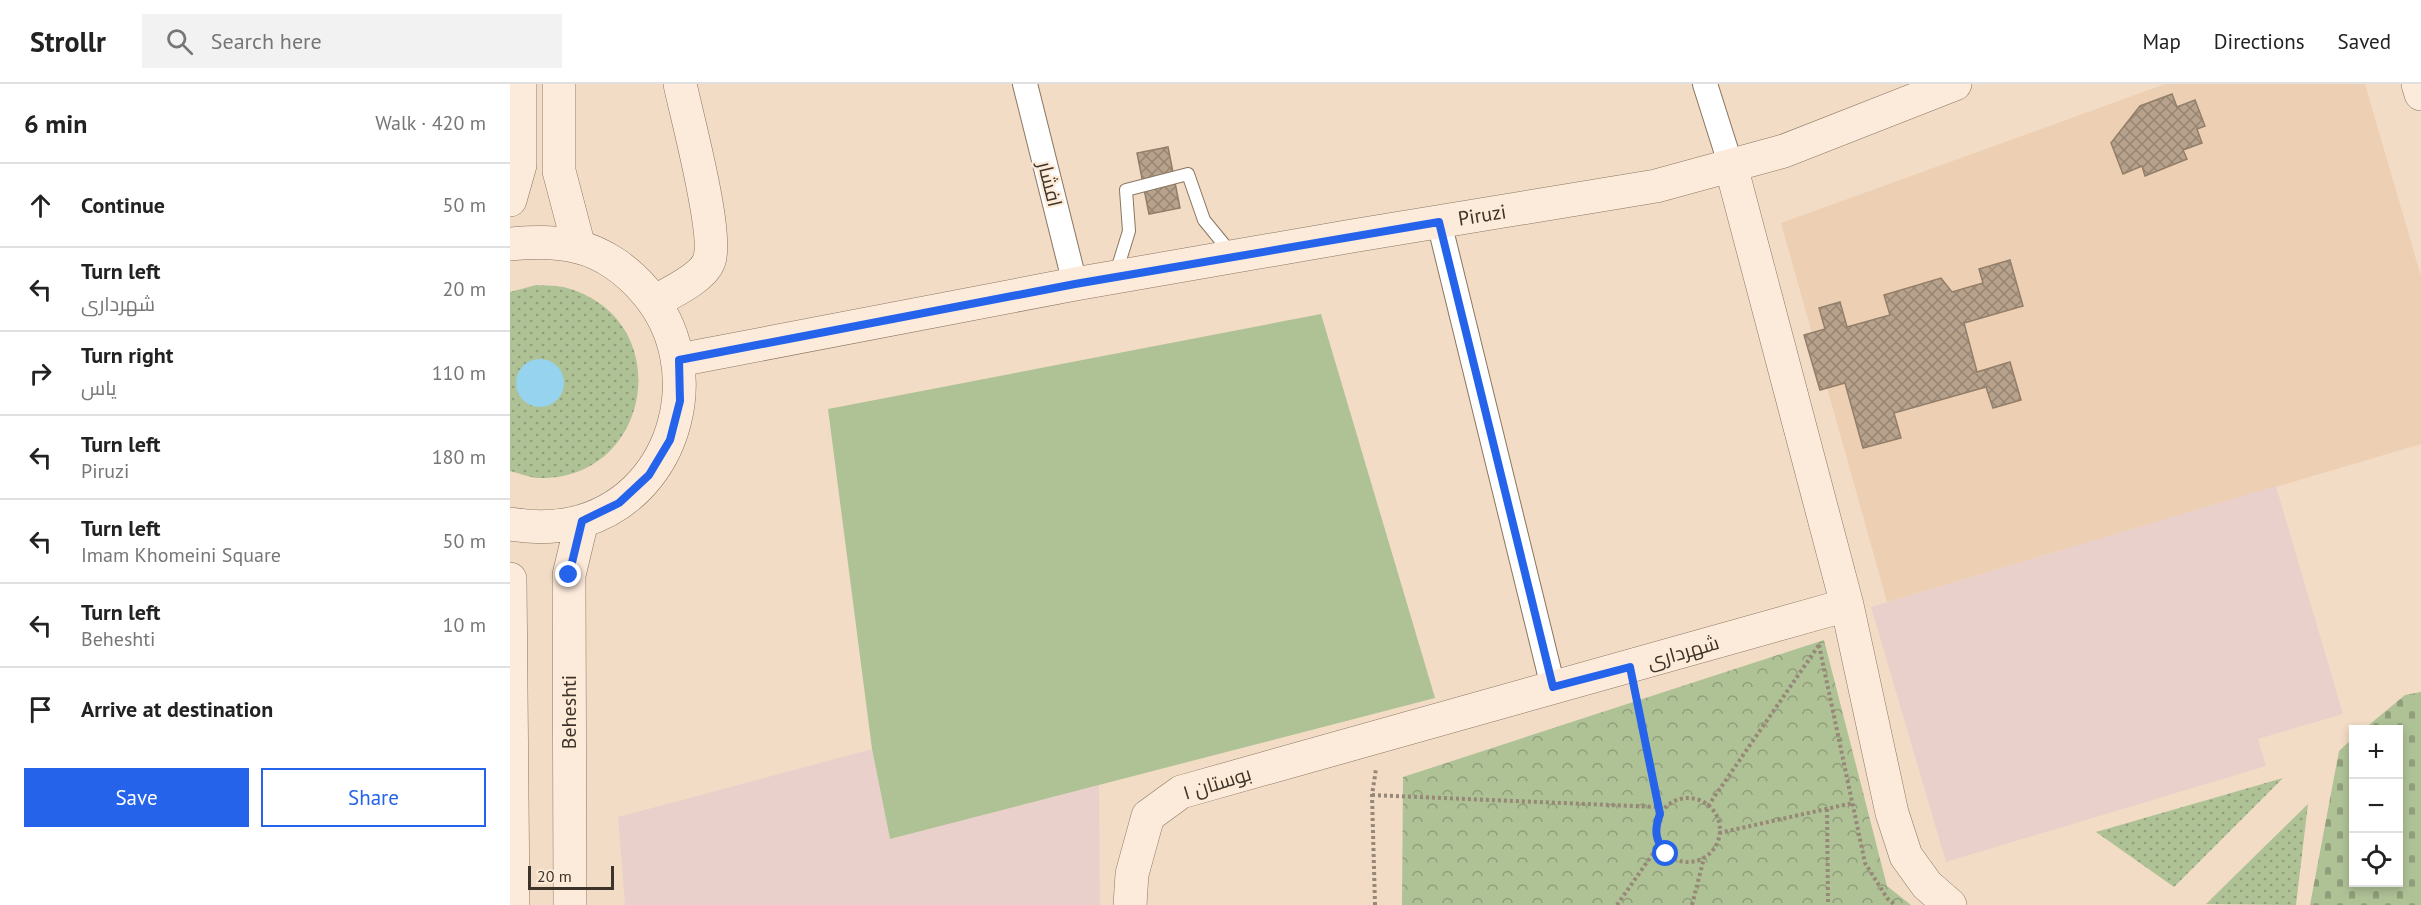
<!DOCTYPE html>
<meta charset="utf-8">
<style>
:root{--surface:#fff;--page:#f2f2f2;--text:#222;--muted:#767676;--line:#e0e0e0;--accent:#2563eb}
body{margin:0;font-family:"PT Sans",Cairo,sans-serif;background:var(--page);color:var(--text)}
.controls{position:absolute;right:18px;bottom:18px;display:grid;overflow:hidden;border-radius:0px;box-shadow:0 3px 9px #0003}
.controls button{width:54px;height:54px;display:grid;place-items:center;padding:0;border:0;border-bottom:2px solid var(--line);background:var(--surface);color:var(--text);font:30px sans-serif}
.scale{position:absolute;left:18px;bottom:15px;width:86px;box-sizing:border-box;padding-left:6px;border:3px solid #3c332a;border-top:0;font-size:16px;line-height:21px;white-space:nowrap;color:#3c332a;-webkit-text-stroke:4px #fdead7;paint-order:stroke}
.stop{position:absolute;width:18px;height:18px;margin:-14px;border:4px solid #2563eb;border-radius:50%;background:#fff}
.stop.end{background:#2563eb;border-color:#fff;box-shadow:0 2px 6px #0008}
.list{margin:0;padding:0;list-style:none}
h2{display:flex;justify-content:space-between;align-items:center;height:78px;margin:0;padding:0 24px;font-size:26px}
h2 small{font-size:20px;font-weight:400;color:var(--muted)}
.list li{display:grid;grid-template-columns:39px 1fr auto;gap:18px;align-items:center;box-sizing:border-box;height:84px;padding:0 24px;border-top:2px solid var(--line)}
.list b{display:block;font-size:22px;white-space:nowrap}
.list p{margin:0;font-size:20px;white-space:nowrap;color:var(--muted)}
.list em{font-size:20px;font-style:normal;color:var(--muted)}
.actions{display:flex;gap:12px;padding:18px 24px}
.actions a{flex:1;padding:14px 0;border:2px solid var(--accent);border-radius:0px;text-align:center;font-size:21px;color:var(--accent)}
.actions .main{background:var(--accent);color:#fff}
.icon{flex:none;width:33px;height:33px;fill:none;stroke:currentColor;stroke-width:2;stroke-linecap:round;stroke-linejoin:round}
.map{position:relative;flex:none;width:1911px;height:821px;overflow:hidden}
header{display:flex;align-items:center;gap:36px;box-sizing:border-box;height:84px;padding:0 30px;background:var(--surface);border-bottom:2px solid var(--line)}
header strong{font-size:28px}
nav{display:flex;gap:33px;margin-inline-start:auto;font-size:21px}
.search{width:420px;height:54px;background:var(--page);display:flex;align-items:center;gap:15px;box-sizing:border-box;padding:0 21px;border-radius:0px;color:var(--muted);font-size:22px}
main{display:flex}
aside{flex:1;background:var(--surface)}
.map>svg:first-child{display:block}
.built{fill:#edd0b3}
.education{fill:#ead0cb}
.grass{fill:url(#grass-dots)}
.forest{fill:url(#forest-crowns)}
.cemetery{fill:url(#cemetery-stones)}
.pitch{fill:#afc296}
.water{fill:#95d3ee}
.building{fill:url(#building-cross-hatch);stroke:#937e69;stroke-width:1.5}
.lines{fill:none;stroke-linecap:round;stroke-linejoin:round}
.lane-casing{stroke:#8a7560;stroke-width:14}
.street-casing{stroke:#8a7560;stroke-width:26}
.secondary-casing{stroke:#8a7560;stroke-width:34}
.path{stroke:#978777;stroke-width:4;stroke-dasharray:3 3;stroke-linecap:butt}
.lane{stroke:#fff;stroke-width:12}
.street{stroke:#fff;stroke-width:24}
.secondary{stroke:#fceadb;stroke-width:33}
.route{stroke:#2563eb;stroke-width:8}
.labels{text-anchor:middle;stroke-width:4.5;stroke-linejoin:round;paint-order:stroke}
.street-label{font-size:20px;fill:#3c332a;stroke:#fdead7}
</style>
<header>
<strong>Strollr</strong>
<div class="search"><svg class="icon" aria-label="search" viewBox="0 0 24 24"><circle cx="10" cy="10" r="6"/><path d="M15 15l6 6"/></svg>Search here</div>
<nav><a>Map</a><a>Directions</a><a>Saved</a></nav>
</header>
<main>
<aside>
<h2>6 min<small>Walk · 420 m</small></h2>
<ul class="list">
<li><svg class="icon" aria-label="ahead" viewBox="0 0 24 24"><path d="M12 20V5M6 11l6-6 6 6"/></svg><div><b>Continue</b></div><em>50 m</em></li>
<li><svg class="icon" aria-label="left" viewBox="0 0 24 24"><path d="M17 20v-9H6M10 6l-5 5 5 5"/></svg><div><b>Turn left</b><p>شهرداری</p></div><em>20 m</em></li>
<li><svg class="icon" aria-label="right" viewBox="0 0 24 24"><path d="M7 20v-9h11M14 6l5 5-5 5"/></svg><div><b>Turn right</b><p>یاس</p></div><em>110 m</em></li>
<li><svg class="icon" aria-label="left" viewBox="0 0 24 24"><path d="M17 20v-9H6M10 6l-5 5 5 5"/></svg><div><b>Turn left</b><p>Piruzi</p></div><em>180 m</em></li>
<li><svg class="icon" aria-label="left" viewBox="0 0 24 24"><path d="M17 20v-9H6M10 6l-5 5 5 5"/></svg><div><b>Turn left</b><p>Imam Khomeini Square</p></div><em>50 m</em></li>
<li><svg class="icon" aria-label="left" viewBox="0 0 24 24"><path d="M17 20v-9H6M10 6l-5 5 5 5"/></svg><div><b>Turn left</b><p>Beheshti</p></div><em>10 m</em></li>
<li><svg class="icon" aria-label="arrive" viewBox="0 0 24 24"><path d="M6 21V4h12l-3 4 3 4H6"/></svg><div><b>Arrive at destination</b></div></li>
</ul>
<div class="actions"><a class="main">Save</a><a>Share</a></div>
</aside>
<div class="map">
<svg width="1911" height="821" viewBox="0 0 1911 821">
<defs>
<pattern id="grass-dots" width="8" height="8" patternUnits="userSpaceOnUse" patternTransform="scale(1.5)"><rect width="8" height="8" fill="#afc296"/><path d="M2 2h.1M6 6h.1" fill="none" stroke="#909e7b" stroke-width="1.8" stroke-linecap="round"/></pattern>
<pattern id="forest-crowns" width="20" height="18" patternUnits="userSpaceOnUse" patternTransform="scale(1.5)"><rect width="20" height="18" fill="#afc296"/><path d="M2 6a3 3 0 1 1 6 0M12 15a3 3 0 1 1 6 0" fill="none" stroke="#909e7b"/></pattern>
<pattern id="cemetery-stones" width="16" height="16" patternUnits="userSpaceOnUse" patternTransform="scale(1.5)"><rect width="16" height="16" fill="#afc296"/><path d="M2 7V4a2 2 0 0 1 4 0v3zM10 15v-3a2 2 0 0 1 4 0v3z" fill="#909e7b"/></pattern>
<pattern id="building-cross-hatch" width="8" height="8" patternUnits="userSpaceOnUse" patternTransform="scale(1.5)"><rect width="8" height="8" fill="#b8a28c"/><path d="M0 0l8 8M0 8l8-8" fill="none" stroke="#978573"/></pattern>
</defs>
<rect width="100%" height="100%" fill="#f3dcc5"/>
<path class="built" d="M1655,0H1855L1911,192V360L1377,518L1271,139Z"/>
<path class="education" d="M1766,402L1833,630L1748,655L1756,682L1436,778L1361,523Z
M362,665L380,755L589,701L590,821H115L108,733Z"/>
<path class="grass" d="M26,201C36,202 48,201 57,204C168,235 143,398 27,394C18,393 8,389 0,387V208Z
M1773,694L1664,803L1586,748Z
M1798,720L1786,821L1696,820Z"/>
<path class="forest" d="M1314,556L1377,802L1401,821H892L893,693Z"/>
<path class="cemetery" d="M1911,608V821H1800L1829,667L1843,654L1844,798H1888V646L1854,645L1895,611Z"/>
<path class="pitch" d="M811,230L925,614L380,755L362,665L318,325Z"/>
<path class="water" d="M6 299a24 24 0 1 1 48 0a24 24 0 1 1-48 0Z"/>
<path class="building" d="M1662,10L1667,23L1685,16L1695,42L1687,45L1692,59L1673,66L1677,75L1635,92L1632,82L1613,90L1601,59L1630,22Z
M658,63L670,124L639,130L627,69Z
M1500,176L1513,222L1454,239L1467,288L1500,278L1511,316L1483,324L1476,303L1384,329L1391,354L1353,364L1335,299L1310,306L1294,251L1315,245L1309,224L1330,218L1337,243L1380,231L1374,211L1431,194L1442,208L1473,199L1469,185Z"/>
<g class="lines">
<defs>
<path id="lane" d="M606,189L619,147L616,106L678,90L694,136L721,169"/>
<path id="street" d="M515,0L565,200
M1195,0L1221,82
M929,138L1043,603"/>
<path id="secondary" d="M49,0V87L69,163
M1908,0L1911,10
M0,116L10,81V0
M0,160C23,158 45,157 68,163C94,169 118,187 135,207C200,281 169,408 72,437C48,444 24,444 0,440
M144,218C160,209 193,194 199,177C209,151 177,33 170,0
M169,276L565,200L842,152L1146,102L1274,67L1445,0
M0,495L3,821
M1337,521L1382,729L1396,772L1417,801L1440,821
M60,821L59,491L72,437
M620,821L622,790L638,732L671,708L1337,521L1221,82"/>
</defs>
<use href="#lane" class="lane-casing"/>
<use href="#street" class="street-casing"/>
<use href="#secondary" class="secondary-casing"/>
<path class="path" d="M1309,561L1355,779L1377,814L1385,821
M1125,611L1148,724
M862,711L1148,723
M1146 746a32 32 0 1 1 64 0a32 32 0 1 1-64 0Z
M1198,722L1309,561
M1317,725L1318,821
M1209,749L1343,719
M865,821L862,711L866,685
M1107,821L1149,761
M1182,821L1194,774"/>
<use href="#lane" class="lane"/>
<use href="#street" class="street"/>
<use href="#secondary" class="secondary"/>
</g>
<g class="lines">
<path class="route" d="M59,491L72,437L109,419L139,391L160,356L170,317L169,276L565,200L929,138L1043,603L1120,583L1150,730C1144,746 1145,756 1156,770"/>
</g>
<g class="labels">
<g class="street-label">
<text transform="translate(540 100) rotate(76)" y="7">افشار</text>
<text transform="translate(972 131) rotate(-9)" y="7">Piruzi</text>
<text transform="translate(1173 568) rotate(-16)" y="7">شهرداری</text>
<text transform="translate(59 628) rotate(-90)" y="7">Beheshti</text>
<text transform="translate(707 699) rotate(-17)" y="7">بوستان ۱</text>
</g>
</g>
</svg>
<div class="controls">
<button>+</button>
<button>−</button>
<button><svg class="icon" aria-label="locate" viewBox="0 0 24 24"><circle cx="12" cy="12" r="6"/><path d="M12 2v4M12 18v4M2 12h4M18 12h4"/></svg></button>
</div>
<div class="scale">20 m</div>
<div class="stop" style="left:1156px;top:770px"></div>
<div class="stop end" style="left:59px;top:491px"></div>
</div>
</main>
